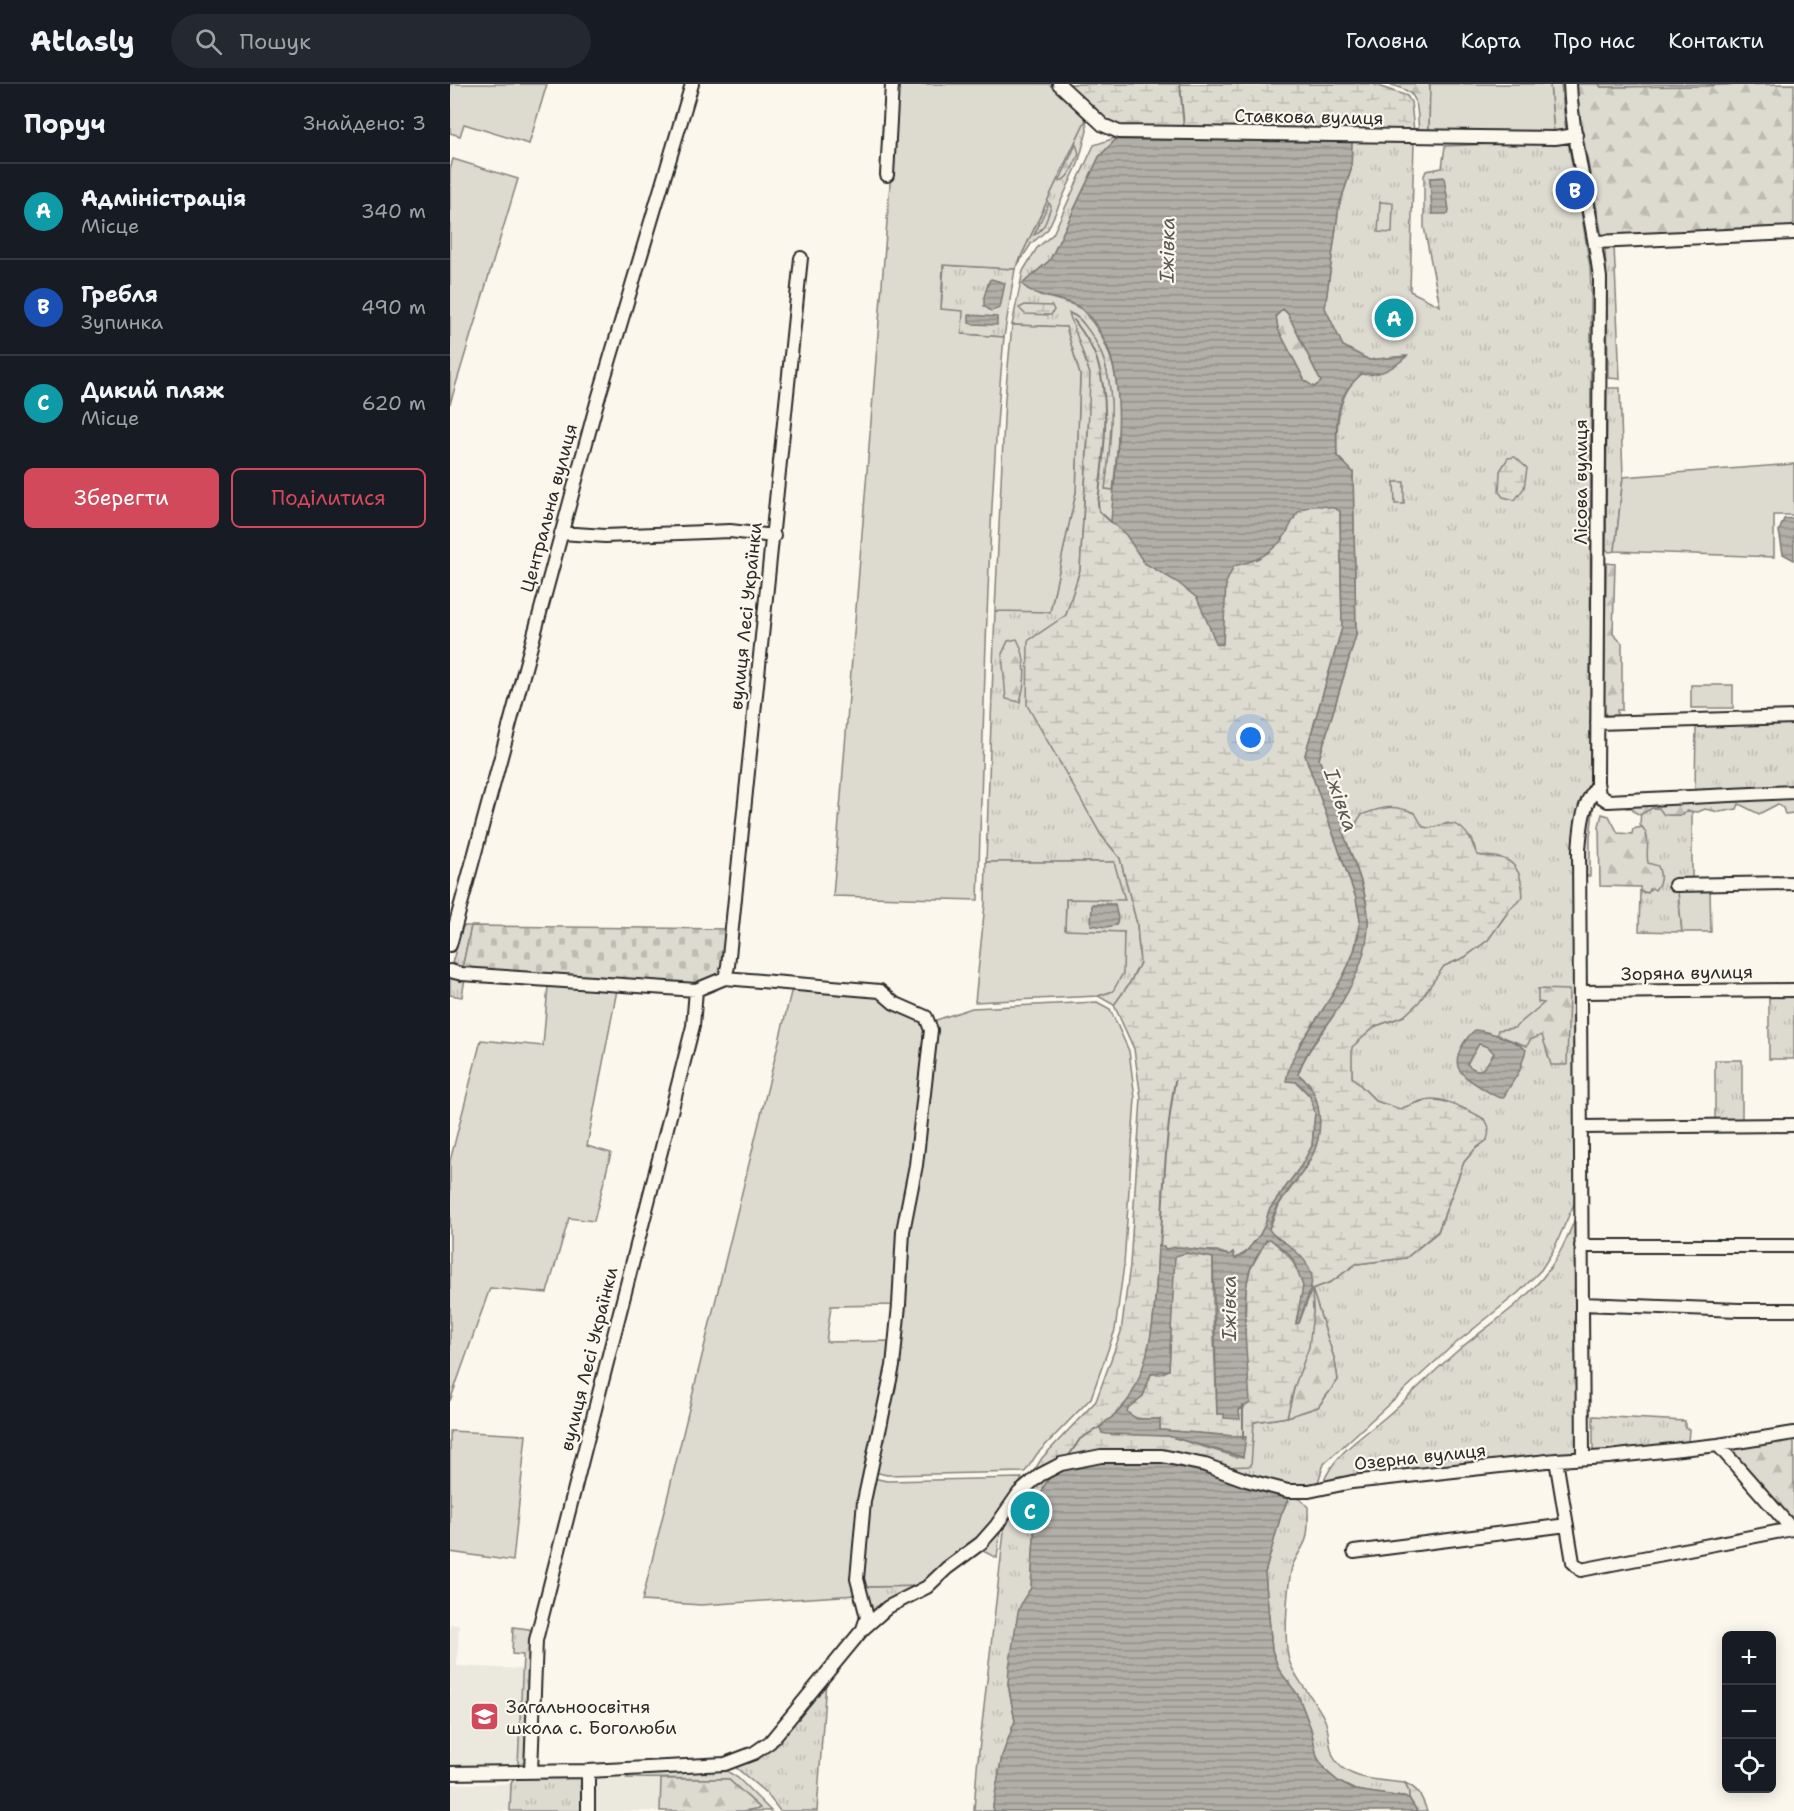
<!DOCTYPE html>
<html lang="uk">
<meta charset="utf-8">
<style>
:root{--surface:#171b24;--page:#242831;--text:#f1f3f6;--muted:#9ea1a6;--line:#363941;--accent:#d1495b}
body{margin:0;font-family:"Shantell Sans",sans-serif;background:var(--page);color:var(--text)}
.controls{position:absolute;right:18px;bottom:18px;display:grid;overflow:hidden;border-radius:9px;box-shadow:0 3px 15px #0003}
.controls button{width:54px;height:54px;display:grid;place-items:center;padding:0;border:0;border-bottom:2px solid var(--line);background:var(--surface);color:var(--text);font:30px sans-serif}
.you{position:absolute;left:801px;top:654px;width:21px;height:21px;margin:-15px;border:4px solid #fff;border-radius:50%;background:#1a73e8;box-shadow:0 0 0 9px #1a73e833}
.badge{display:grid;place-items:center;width:39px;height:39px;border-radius:50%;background:var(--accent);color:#fff;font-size:20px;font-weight:700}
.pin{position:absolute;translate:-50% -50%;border:3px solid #fff;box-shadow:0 2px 6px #0006}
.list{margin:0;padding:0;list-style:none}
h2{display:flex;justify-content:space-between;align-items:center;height:78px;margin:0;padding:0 24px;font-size:26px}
h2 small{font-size:20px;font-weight:400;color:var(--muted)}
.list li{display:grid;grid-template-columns:39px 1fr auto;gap:18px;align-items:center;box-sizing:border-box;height:96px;padding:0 24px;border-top:2px solid var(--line)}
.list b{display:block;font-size:22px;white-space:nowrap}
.list p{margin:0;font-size:20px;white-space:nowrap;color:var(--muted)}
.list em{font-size:20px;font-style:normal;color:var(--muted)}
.actions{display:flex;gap:12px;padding:18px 24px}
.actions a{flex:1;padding:14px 0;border:2px solid var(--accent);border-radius:9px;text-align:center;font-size:21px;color:var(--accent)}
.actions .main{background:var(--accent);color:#fff}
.icon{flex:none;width:33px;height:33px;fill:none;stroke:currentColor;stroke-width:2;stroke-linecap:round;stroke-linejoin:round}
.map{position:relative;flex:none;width:1344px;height:1727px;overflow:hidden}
header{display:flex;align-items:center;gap:36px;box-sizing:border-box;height:84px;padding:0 30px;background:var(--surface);border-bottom:2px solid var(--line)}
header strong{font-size:28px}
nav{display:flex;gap:33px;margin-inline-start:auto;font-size:21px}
.search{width:420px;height:54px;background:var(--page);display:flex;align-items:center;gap:15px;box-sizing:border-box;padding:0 21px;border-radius:33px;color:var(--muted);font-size:22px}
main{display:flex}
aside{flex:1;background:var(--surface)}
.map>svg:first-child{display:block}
.built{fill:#ebe8de}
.grass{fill:url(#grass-tufts);stroke:#84827e;stroke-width:1.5}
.forest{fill:url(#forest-firs);stroke:#84827e;stroke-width:1.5}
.wetland{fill:url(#wetland-marsh);stroke:#84827e;stroke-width:1.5}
.cemetery{fill:url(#cemetery-stones);stroke:#84827e;stroke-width:1.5}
.garden{fill:#dddad0;stroke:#84827e;stroke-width:1.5}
.water{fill:url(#water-rules);stroke:#7b7a75;stroke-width:1.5;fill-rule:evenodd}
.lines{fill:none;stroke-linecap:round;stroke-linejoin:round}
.stream{stroke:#7b7a75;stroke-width:2}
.minor-casing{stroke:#2b2b2b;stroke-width:16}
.minor{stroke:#fbf7ec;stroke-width:12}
.labels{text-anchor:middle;stroke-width:4.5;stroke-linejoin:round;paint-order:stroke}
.street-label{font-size:18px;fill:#2b2b2b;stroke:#fbf7ec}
.poi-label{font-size:18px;fill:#2b2b2b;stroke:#fbf7ec;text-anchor:start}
.water-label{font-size:20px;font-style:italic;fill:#5a5956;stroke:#fbf7ec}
</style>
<header>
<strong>Atlasly</strong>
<div class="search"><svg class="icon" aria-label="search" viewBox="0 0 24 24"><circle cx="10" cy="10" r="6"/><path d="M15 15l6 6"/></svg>Пошук</div>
<nav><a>Головна</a><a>Карта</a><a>Про нас</a><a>Контакти</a></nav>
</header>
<main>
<aside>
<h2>Поруч<small>Знайдено: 3</small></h2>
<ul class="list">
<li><span class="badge" style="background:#0f9aa8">A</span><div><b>Адміністрація</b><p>Місце</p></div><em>340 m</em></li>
<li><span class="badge" style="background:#1a4fb4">B</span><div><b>Гребля</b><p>Зупинка</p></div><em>490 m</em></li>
<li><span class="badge" style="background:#0f9aa8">C</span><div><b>Дикий пляж</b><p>Місце</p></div><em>620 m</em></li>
</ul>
<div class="actions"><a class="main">Зберегти</a><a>Поділитися</a></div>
</aside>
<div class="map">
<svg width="1344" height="1727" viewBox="0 0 1344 1727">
<defs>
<pattern id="grass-tufts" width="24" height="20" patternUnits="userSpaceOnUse" patternTransform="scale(1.5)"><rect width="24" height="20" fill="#dddad0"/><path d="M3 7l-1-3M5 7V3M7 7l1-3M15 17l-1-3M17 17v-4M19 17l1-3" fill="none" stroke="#bebbb3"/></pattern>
<pattern id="forest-firs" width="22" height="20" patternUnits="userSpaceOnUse" patternTransform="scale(1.5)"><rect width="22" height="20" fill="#dddad0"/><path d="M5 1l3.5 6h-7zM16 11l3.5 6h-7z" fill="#bebbb3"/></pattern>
<pattern id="wetland-marsh" width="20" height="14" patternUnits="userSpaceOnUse" patternTransform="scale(1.5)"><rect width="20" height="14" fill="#dddad0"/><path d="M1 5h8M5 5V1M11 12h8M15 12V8" fill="none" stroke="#bebbb3"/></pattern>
<pattern id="cemetery-stones" width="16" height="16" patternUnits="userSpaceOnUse" patternTransform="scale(1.5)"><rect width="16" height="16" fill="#dddad0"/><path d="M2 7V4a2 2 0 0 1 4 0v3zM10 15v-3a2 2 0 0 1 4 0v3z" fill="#bebbb3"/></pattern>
<pattern id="water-rules" width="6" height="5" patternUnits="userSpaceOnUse" patternTransform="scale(1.5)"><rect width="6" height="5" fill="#b1afa7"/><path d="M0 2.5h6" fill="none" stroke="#908f88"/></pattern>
</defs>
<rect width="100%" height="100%" fill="#fbf7ec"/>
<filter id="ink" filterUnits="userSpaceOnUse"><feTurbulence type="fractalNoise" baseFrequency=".0167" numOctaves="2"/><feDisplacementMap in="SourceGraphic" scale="12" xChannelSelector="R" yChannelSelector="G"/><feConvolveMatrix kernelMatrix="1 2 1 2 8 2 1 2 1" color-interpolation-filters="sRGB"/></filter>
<g filter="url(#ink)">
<path class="built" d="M0,1540L9,1541L7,1582L73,1585L68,1681L0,1683Z
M145,1693L211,1695L210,1727H144Z
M0,1700H61L60,1727H0Z"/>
<path class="grass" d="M1100,0H1111L1116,48L1104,51Z
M636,35L637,47L628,80L598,145L581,160L565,185L554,253L511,250L491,226L494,181L565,185Z
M668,53L649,73L600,176L572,200C587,216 613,213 631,225C636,229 639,235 643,239C678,287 669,350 663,406L655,405C660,354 671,291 639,248C633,239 630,233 620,229L640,290V313L630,486L616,531L617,688L651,751L670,774L687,840L690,879L679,900L664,921L648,912L663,907L674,848L615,847L616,815L664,778H536L545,527H600L626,408L630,291L616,243L562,241L573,187L587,164L603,150L644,61Z
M902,56L964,57L960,207L990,222L974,143V92L976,87L992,84L995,62L1118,57L1123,86L1122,98L1125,116L1131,127L1140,183L1141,207L1140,700L1135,712L1128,1111L1103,1167L1091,1186L1068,1209L1000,1264L889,1366L874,1380L868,1398C837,1408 802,1392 771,1383L804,1338L837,1333L868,1323L888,1296L885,1277L862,1205L881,1198L906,1180L956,1174L988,1148L1014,1078L1025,1065L1037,1056L1034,1035C1022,1028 997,1015 983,1015C972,1015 960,1021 950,1026L926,1017L902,993L901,963L926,942L954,932L994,882L1015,873L1038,856L1060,825L1051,774H1037L1027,771L1022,755L998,739L981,745L973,743L895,742L869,675L906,551L903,388L887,372C886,345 887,307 912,290C922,282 943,277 956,272L919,276L893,262L875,224L889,122L901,86Z
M1344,152V156L1164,162L1170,295L1158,294L1157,202L1155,166L1158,162Z
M1157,304H1170L1173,393L1165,467L1159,468L1156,465Z
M1344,637V704L1245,707L1246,643Z
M1209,724L1220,731H1232L1237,727L1242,726V799L1228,807L1232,848L1189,847L1190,807L1194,809L1202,804C1200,793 1195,780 1196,769C1196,757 1199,750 1190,741L1191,725Z
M13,842H21L12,885L2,879Z
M0,893L15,894L12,913L0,911Z
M1319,912H1344V975H1319Z
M1265,976H1292V1037L1265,1036Z
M1128,1128L1129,1371L873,1399C885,1368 914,1352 938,1331C961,1311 982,1289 1005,1269C1035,1243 1073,1221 1097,1188C1111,1170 1119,1149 1128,1128Z
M1143,1332L1235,1337V1344L1239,1345L1238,1359L1143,1372Z
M571,1411V1419L576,1423L575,1430L585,1439L581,1504L573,1516L558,1600L565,1637L552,1672L543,1722L544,1727H524L527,1684L556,1430Z
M839,1413L850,1415L858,1423C858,1433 859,1445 856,1455C853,1465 845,1473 842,1483C837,1503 833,1562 840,1579C847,1598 865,1615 874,1634C880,1646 878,1662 884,1674C896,1697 932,1696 955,1699L959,1708V1714L905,1706L889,1698L875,1686L867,1673L861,1645L848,1611L829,1586L822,1566L815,1489L831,1431Z
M551,1441L547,1474L529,1465Z
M476,1502L420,1533L412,1503Z
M63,1543L79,1545L82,1548L76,1678L68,1681L73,1571L62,1570Z
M376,1596L367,1727H330L317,1710L283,1681L296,1676Z
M272,1684L288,1694L321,1727H294L309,1723L278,1695L177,1694L183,1688Z
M64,1692H135V1727H60L61,1700Z"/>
<path class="forest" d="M938,0H980L979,48H969C966,17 971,8 938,0Z
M1126,0H1149L1151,3L1344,0V146L1152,152L1132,47Z
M626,60L629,70C624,80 620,94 609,98Z
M599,119L601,122C598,132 595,146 584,151Z
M833,225L838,230L871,298L864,303L855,297L828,245L826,232Z
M1156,479L1165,480L1163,550L1172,559V626H1167V633H1161L1154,630Z
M567,555C578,575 576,597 570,618L556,615L552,570L558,557Z
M1254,705L1263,708L1344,705V729L1335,730L1333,724L1328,720L1309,730L1289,720L1287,725L1269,728L1255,725L1248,728L1237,727L1232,731H1214L1209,724H1202L1190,731L1183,727V724H1176L1173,719L1206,708C1212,711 1249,708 1254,705Z
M1141,718L1144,719L1140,754V792H1134V742Z
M1152,730L1159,732L1168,749L1182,750L1183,745L1192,743C1202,754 1195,766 1198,779L1208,782C1212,791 1211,799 1205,806L1202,804L1199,805L1198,809L1190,807V803L1150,802L1149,742Z
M1088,905L1119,906L1117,981H1101L1092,951L1080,956L1077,962L1047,951L1048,946L1064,944L1094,919L1088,918Z
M862,1205L885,1277L888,1296L868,1323L837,1333L863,1229Z
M1344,1352V1437L1274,1363Z
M211,1695H278L310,1724L294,1727H210Z"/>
<path class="wetland" d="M618,0H922L957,12L961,18L964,48L670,43L657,37Z
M575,221L602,222L604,226L601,231L575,230L569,224Z
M619,229C629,233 633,239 639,247C671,291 661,354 655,405L663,406L872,397L890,426L892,544L855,671L906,814L910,837L904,868L889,902L849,961L846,998L860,1012L865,1029L862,1062L851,1082L819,1126L815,1141L809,1152L795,1169L785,1175L783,1168L779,1171L766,1167L715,1165L708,1162C706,1209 705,1272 681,1312C676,1320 668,1327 662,1333C659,1338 656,1344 653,1349L718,1352L787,1373L795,1353L710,1346V1335C698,1335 686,1337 677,1328L678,1323L693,1312L701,1290H711L719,1286L724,1178L725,1172C737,1167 751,1171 763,1173V1229L767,1330L789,1326L794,1324L796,1203L800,1186L816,1156L820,1155C836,1168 842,1173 850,1193C851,1197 854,1201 853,1206C853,1217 847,1227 846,1239H849L862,1205L838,1161L821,1149L819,1145L830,1119L858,1081L870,1037L860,1000L848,990C855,969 869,954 881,935C901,905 917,870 918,833C918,808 900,769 892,745V742L905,741L911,731C934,723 942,720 965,729L973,743C983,746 986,741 996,740C1014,737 1022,757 1027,771C1036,773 1043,772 1051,774C1070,779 1072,797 1073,813L1060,825L1038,856L1015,873L994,882L969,918L954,932L926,942L902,963V993L926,1017L950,1025C960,1021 971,1016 983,1016C993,1015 1035,1031 1038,1041C1040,1045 1038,1052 1037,1056L1025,1065L1014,1078L988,1147L956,1174L906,1180L881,1198L862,1205L863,1229L859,1263L844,1304L837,1333L804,1338L801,1382L771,1383L684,1368L577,1398L592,1374L646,1317L671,1248L680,1181L691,1014L684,965L664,921L679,900L690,879L687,840L670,774L651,751L577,621L578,557L616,531L630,486L638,354L640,290Z
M1065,373L1077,384L1074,404L1065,416L1053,413L1049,408L1050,387L1058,374Z
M612,1383C608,1387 601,1392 597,1397C587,1411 599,1415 576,1423L571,1419V1411Z
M955,1699C969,1705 972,1713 977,1727H967L959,1714V1708Z"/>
<path class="cemetery" d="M21,842L279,845C274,881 282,890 243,903L12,885Z"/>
<path class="garden" d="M0,0H97L79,60L14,40L10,52L0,49Z
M448,0H599L636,35L565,185L493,181L491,225L513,227L512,250L554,253C537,440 534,629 528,816L383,812Z
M980,0H1100L1104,51L979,48Z
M1149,0H1277L1256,2L1151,3Z
M3,75L68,95L0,320V86Z
M930,118L943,119L942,149L928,148Z
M562,241L616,243L630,291L626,408L600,528L545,527L555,314Z
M1344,380V431H1324V473L1165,467L1173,393Z
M944,398H954V420H945Z
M1241,601H1283V624H1241Z
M536,778H664L675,816L616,815L615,846L674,848L673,889L663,907L648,912L525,918L535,820Z
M1260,806L1261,848H1232L1228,807Z
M98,902L167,906L137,1062L161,1069L144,1137L119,1134L97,1209L40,1204L0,1317V1077L31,956L93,962Z
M342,904L427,910L476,938L446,1221L381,1222L376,1258L442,1257L418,1389L407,1511L251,1521L192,1517Z
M647,918L660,925L679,967L685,1014L674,1181L665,1246L641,1314L587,1370L575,1388L437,1391L424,1388L486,936L522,924Z
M0,1347L76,1351L63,1477L0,1468Z
M423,1394L437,1397L572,1394C555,1440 511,1470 476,1502L412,1503V1459Z"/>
<path class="water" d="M668,53L902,56L901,86L889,122L875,224L893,262L919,276L957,272C944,284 929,293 911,290C906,296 899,302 895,309C885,327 886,353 887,372L903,388L906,551L869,675L895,742L892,746C902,773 916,804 918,833C920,870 901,906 881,935C869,953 855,968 848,990C862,1002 867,1011 869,1029C876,1084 829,1099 819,1145C822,1152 830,1155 837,1160C876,1190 860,1201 849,1239L846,1240L853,1202L843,1176L838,1169L820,1155L816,1156C812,1167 802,1177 799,1189C790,1226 798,1280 800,1319L789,1326L790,1335L774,1334V1330H767L763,1174L736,1169L725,1172L719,1286L701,1290L693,1312L678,1324L677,1328L687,1335H710V1346L796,1353L793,1373L718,1352L657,1350L652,1349L650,1344C653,1337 662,1335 667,1329C672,1324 678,1317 681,1311C705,1267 706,1211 708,1162H714L715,1165L729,1163L764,1168L768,1167L769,1169L779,1171L783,1168L785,1175L795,1169L809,1152L815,1141L819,1126L851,1082L862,1062L865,1029L860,1012L847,998L836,997C839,977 851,958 862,942C881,913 909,874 910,837C910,830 907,821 906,814L855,671L892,544L890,427C877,421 856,418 846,431C840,440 837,452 829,459C814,474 804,477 784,482L776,499L773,560L767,561L747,514L727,498L694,479L676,451L661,438C665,374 686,277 634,227C616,211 588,217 572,200L600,176L649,73ZM833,225L838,230L871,298L864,303L855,297L828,245L826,232Z
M994,93L999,126L998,130H982L980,94Z
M541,195L555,199L550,224L541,227L534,222V213L539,197Z
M519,231L547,233V241L522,240L519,239Z
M1344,434V476L1333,470L1329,447L1334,435Z
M642,820H665L668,835L666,841L656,843L641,841Z
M1025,946C1037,947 1069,957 1076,966L1070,986L1053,1014C1045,1014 1039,1008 1032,1004C1012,991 999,985 1013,960C1017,955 1019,950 1025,946ZM1029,960L1038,963L1044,969C1036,981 1032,994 1017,980Z
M651,1375L712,1376L754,1384L812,1407L839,1413L831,1431L815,1489L822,1566L829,1586L848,1611L861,1645L867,1673L875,1686L889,1698L905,1706L959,1714L967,1727H544L543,1722L552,1672L565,1637L558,1600L559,1584L568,1528L573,1516L581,1504L586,1420C593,1413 591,1406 596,1399C607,1380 632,1379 651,1375Z"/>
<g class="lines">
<path class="stream" d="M730,0L734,44
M624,236C633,248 642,261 647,276C662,322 653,372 648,419L649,427L661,438
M710,1163C714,1107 715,1052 725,997
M793,1322V1355
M618,1373L630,1355L653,1341"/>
<defs>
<path id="minor" d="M609,0L653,41L669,48L1105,54L1126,51
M1120,0C1123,65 1142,129 1150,194L1147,698L1149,711L1158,717L1344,708
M437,91L442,0
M1146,158L1344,149
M111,449L155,452L280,447L324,452
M1147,639L1344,633
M1225,801L1344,799
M0,861L146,322L242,0
M0,887L12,890L246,906
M275,894L430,907L444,919L476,933L481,946L466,1081L453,1147L449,1221L443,1282L414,1417L407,1495L417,1533L413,1545
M1130,908L1344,906
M1131,1043L1344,1041
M1131,1162H1344
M1132,1220L1289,1226H1344
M1268,1361L1342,1445
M1133,1374L1129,766C1131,742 1132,721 1147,702
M1106,1376L1123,1478L1131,1486L1342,1445
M904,1468L1117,1441
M81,1687L86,1556L243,942L246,906L275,894L278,882L351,174
M0,1689L138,1687L275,1680L304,1669L320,1658L413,1545L438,1523L477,1503L497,1484L531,1459L546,1442L569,1409L590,1391L611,1380L651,1372H712L755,1381L796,1396L838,1407H859L902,1398L1106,1376L1158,1373L1268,1361L1344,1349
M138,1727V1687"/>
</defs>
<use href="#minor" class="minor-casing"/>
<use href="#minor" class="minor"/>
</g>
</g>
<defs>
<symbol id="school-square" viewBox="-11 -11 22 22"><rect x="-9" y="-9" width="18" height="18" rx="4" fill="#d1495b" stroke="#fbf7ec"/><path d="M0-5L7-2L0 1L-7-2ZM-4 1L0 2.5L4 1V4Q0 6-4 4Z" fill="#fff"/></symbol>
</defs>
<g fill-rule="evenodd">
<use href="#school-square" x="18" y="1616" width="33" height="33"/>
</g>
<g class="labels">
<g class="street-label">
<text transform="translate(859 33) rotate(1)" y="6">Ставкова вулиця</text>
<text transform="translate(1131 398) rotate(-90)" y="6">Лісова вулиця</text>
<text transform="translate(99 424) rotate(-75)" y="6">Центральна вулиця</text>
<text transform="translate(296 532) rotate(-84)" y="6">вулиця Лесі Українки</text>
<text transform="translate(1237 889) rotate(-1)" y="6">Зоряна вулиця</text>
<text transform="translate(139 1275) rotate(-76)" y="6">вулиця Лесі Українки</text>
<text transform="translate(970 1373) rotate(-6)" y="6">Озерна вулиця</text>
</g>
<g class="poi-label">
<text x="56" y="1629">Загальноосвітня<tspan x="56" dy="21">школа с. Боголюби</tspan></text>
</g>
<g class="water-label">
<text transform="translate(717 166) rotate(-89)" y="7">Іжівка</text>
<text transform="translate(891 716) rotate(71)" y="7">Іжівка</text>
<text transform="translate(779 1224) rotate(-90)" y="7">Іжівка</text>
</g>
</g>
</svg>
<div class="controls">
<button>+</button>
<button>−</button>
<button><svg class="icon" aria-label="locate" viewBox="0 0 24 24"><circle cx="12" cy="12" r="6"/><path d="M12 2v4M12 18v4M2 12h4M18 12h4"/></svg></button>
</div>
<div class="you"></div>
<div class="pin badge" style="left:944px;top:234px;background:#0f9aa8">A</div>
<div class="pin badge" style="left:1125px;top:106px;background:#1a4fb4">B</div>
<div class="pin badge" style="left:580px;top:1427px;background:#0f9aa8">C</div>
</div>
</main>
